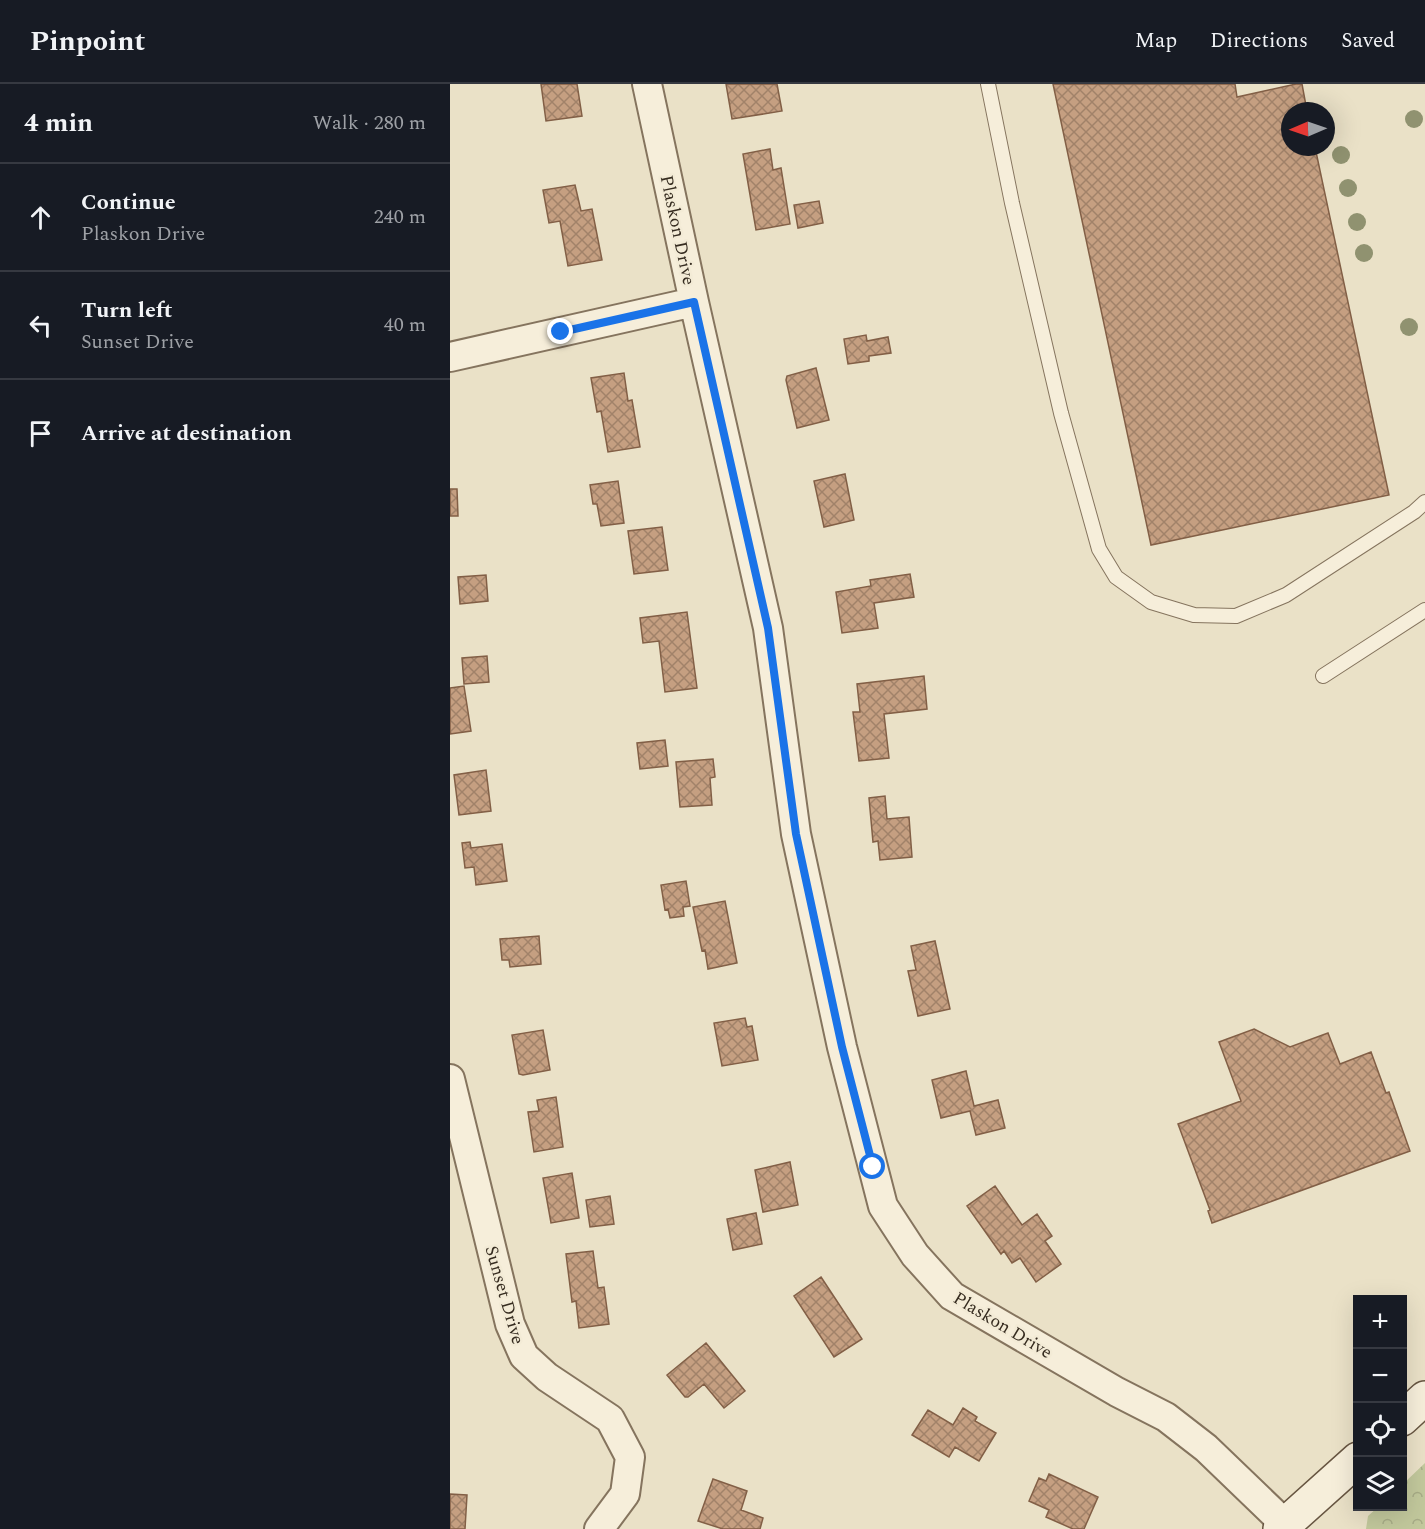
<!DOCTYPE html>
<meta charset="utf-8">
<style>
:root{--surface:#171b24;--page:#242831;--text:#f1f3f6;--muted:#9ea1a6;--line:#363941}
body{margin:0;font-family:Spectral,serif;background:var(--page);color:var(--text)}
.controls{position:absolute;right:18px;bottom:18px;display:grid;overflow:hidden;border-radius:0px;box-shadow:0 6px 24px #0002}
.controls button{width:54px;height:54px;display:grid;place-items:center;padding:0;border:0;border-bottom:2px solid var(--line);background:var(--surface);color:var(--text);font:30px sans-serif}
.compass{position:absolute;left:831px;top:18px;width:54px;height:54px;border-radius:50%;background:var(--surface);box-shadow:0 6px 24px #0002;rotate:268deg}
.stop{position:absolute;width:18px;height:18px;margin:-14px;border:4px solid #1a73e8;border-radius:50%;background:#fff}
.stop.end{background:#1a73e8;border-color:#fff;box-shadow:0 2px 6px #0008}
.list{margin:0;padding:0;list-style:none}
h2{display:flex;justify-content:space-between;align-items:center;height:78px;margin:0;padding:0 24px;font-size:26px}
h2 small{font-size:20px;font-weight:400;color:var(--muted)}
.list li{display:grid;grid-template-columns:39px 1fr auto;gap:18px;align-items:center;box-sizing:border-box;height:108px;padding:0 24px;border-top:2px solid var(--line)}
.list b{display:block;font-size:22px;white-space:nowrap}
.list p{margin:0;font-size:20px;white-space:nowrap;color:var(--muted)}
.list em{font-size:20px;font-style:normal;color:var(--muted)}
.icon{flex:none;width:33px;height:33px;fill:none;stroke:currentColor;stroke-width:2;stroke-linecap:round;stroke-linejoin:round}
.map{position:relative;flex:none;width:975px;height:1445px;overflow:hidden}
header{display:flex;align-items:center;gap:36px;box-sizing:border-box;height:84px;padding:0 30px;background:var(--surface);border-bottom:2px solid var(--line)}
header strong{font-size:28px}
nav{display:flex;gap:33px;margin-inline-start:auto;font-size:21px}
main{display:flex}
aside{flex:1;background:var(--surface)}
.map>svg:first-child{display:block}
.forest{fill:url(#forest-crowns)}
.building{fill:url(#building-cross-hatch);stroke:#825f46;stroke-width:1.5}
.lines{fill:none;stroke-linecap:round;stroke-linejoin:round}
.lane-casing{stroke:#85745e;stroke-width:16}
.street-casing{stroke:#85745e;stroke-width:32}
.secondary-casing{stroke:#675541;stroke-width:36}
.lane{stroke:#f6eeda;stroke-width:14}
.street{stroke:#f6eeda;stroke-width:28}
.secondary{stroke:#f6eeda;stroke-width:33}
.tree{fill:#909270}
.route{stroke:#1a73e8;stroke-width:8}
.labels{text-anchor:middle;stroke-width:5;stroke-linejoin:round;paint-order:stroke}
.street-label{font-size:18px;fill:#362c20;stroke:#f3ebd6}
</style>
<header>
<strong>Pinpoint</strong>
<nav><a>Map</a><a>Directions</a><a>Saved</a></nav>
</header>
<main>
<aside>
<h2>4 min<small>Walk · 280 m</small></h2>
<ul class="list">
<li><svg class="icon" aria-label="ahead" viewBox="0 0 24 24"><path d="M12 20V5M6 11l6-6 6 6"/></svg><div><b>Continue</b><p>Plaskon Drive</p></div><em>240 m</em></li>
<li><svg class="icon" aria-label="left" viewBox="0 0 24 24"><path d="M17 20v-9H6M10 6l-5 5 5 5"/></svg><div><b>Turn left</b><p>Sunset Drive</p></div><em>40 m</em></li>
<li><svg class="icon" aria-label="arrive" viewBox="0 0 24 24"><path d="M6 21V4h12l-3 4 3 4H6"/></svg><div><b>Arrive at destination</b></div></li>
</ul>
</aside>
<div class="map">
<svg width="975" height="1445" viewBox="0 0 975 1445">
<defs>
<pattern id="forest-crowns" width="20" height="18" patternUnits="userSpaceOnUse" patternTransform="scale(1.5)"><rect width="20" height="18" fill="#c2c89c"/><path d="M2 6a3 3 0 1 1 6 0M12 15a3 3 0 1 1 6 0" fill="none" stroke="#a7ac86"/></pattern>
<pattern id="building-cross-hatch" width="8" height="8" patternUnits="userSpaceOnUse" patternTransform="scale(1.5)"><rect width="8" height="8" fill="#c59f81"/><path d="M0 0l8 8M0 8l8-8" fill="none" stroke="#a18269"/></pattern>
</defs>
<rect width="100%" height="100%" fill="#eae1c7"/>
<path class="forest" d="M975,1379V1445H916L918,1432L928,1423L952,1422L953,1400Z"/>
<path class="building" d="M91,0H127L132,32L96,37Z
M276,0H327L332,27L282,35Z
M603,0H785L787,13L846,0H852L857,27H840V63H865L939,411L701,461Z
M320,65L323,86L331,84L340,140L306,146L293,70Z
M125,101L131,127L142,125L152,176L118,182L110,137L99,139L93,106Z
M369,117L373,139L348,144L344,121Z
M416,251L417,257L438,253L441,269L419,272V277L398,280L394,255Z
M366,284L379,336L347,344L336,296L337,292Z
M174,289L178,317L182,316L190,363L158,368L151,327L147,328L141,294Z
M395,390L404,436L374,443L364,397Z
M168,397L174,439L151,442L147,420H143L140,401Z
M0,405H7L8,432H0Z
M212,443L218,486L184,490L178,447Z
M460,490L464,513L424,519L428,544L392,549L386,508L421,502L420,496Z
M36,491L38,517L10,520L8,493Z
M237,528L247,604L215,608L209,557L193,559L190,534Z
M37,572L39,598L14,600L12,574Z
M474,592L477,625L434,630L439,674L409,677L403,628H410L407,600Z
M14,602L21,647L0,650V604Z
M215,656L218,682L190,685L187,659Z
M263,675L265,693L260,694L262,721L230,723L226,678Z
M36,686L41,727L9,731L4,691Z
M435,712L437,735L459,733L462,773L430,776L428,757L423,758L419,714Z
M20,758L21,764L52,760L57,797L26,801L24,783L15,784L12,759Z
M236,797L240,822L233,823L234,832L220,834L218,825L215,826L211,801Z
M275,817L287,879L258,885L255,866L252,867L243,823Z
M89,852L91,880L60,883L59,876H52L50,855Z
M485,857L500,925L468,932L458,887L466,886L461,862Z
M295,934L297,943L302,942L308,976L272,982L264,939Z
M804,945L840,963L878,949L890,980L921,968L936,1009L939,1008L960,1067L762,1139L758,1127L760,1126L728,1040L791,1017L769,958Z
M93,946L100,986L73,991L69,990L62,951Z
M516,987L524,1022L548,1016L555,1044L526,1051L520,1027L491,1034L482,996Z
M106,1013L113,1063L84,1068L78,1028L89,1027L87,1016Z
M340,1078L348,1121L313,1128L305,1086Z
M122,1089L129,1134L101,1139L93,1094Z
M545,1102L572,1141L587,1130L602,1152L595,1157L611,1180L586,1198L570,1174L562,1179L554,1167L551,1170L517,1122Z
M160,1112L164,1140L140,1143L136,1116Z
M306,1129L312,1160L283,1166L277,1135Z
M143,1167L148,1204L154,1203L159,1240L129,1244L126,1217L122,1218L116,1170Z
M371,1193L412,1255L384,1273L344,1212Z
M256,1259L295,1307L274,1324L254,1300L238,1313H235L217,1291Z
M513,1324L527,1333L525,1337L546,1349L529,1377L505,1363L499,1373L462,1351L478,1326L503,1341Z
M599,1390L648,1413L634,1445H623L596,1433L599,1426L579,1417L589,1394L596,1397Z
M263,1395L297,1407L291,1426L313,1434L310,1445H273L248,1437Z
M0,1410L17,1411L15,1445H0Z"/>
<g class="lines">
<defs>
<path id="lane" d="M538,0L562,119L611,329L649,465L666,493L701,518L744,531L786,532L836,511L964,428L975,418
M873,592L975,526"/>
<path id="street" d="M197,0L244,218L318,544L346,750L392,963L433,1122L465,1171L502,1212L667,1308L716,1333L756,1364L835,1440
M0,273L244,218
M0,995L60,1240L74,1272L97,1293L160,1335L180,1373L175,1410L149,1445"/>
<path id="secondary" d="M952,1335L975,1314
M830,1445L908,1375"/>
</defs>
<use href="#lane" class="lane-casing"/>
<use href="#street" class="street-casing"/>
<use href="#secondary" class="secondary-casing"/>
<use href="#lane" class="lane"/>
<use href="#street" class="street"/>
<use href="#secondary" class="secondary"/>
</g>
<g class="tree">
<circle cx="964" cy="35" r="9"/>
<circle cx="891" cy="71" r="9"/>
<circle cx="898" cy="104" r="9"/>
<circle cx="907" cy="138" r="9"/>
<circle cx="914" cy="169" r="9"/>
<circle cx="959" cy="243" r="9"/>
</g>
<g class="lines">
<path class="route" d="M111,248L244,218L318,544L346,750L392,963L423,1083"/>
</g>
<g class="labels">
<g class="street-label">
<text transform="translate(228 146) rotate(78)" y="6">Plaskon Drive</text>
<text transform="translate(55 1211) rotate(74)" y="6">Sunset Drive</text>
<text transform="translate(553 1241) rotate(31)" y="6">Plaskon Drive</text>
</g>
</g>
</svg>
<div class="controls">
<button>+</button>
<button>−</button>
<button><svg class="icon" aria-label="locate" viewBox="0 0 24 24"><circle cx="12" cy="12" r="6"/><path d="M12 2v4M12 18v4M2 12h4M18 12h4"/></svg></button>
<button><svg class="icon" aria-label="layers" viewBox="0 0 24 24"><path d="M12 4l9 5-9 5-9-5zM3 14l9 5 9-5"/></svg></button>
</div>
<svg class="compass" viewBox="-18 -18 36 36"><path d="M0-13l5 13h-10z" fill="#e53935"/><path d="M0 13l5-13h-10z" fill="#9ea1a6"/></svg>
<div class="stop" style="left:423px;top:1083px"></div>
<div class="stop end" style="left:111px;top:248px"></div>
</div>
</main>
